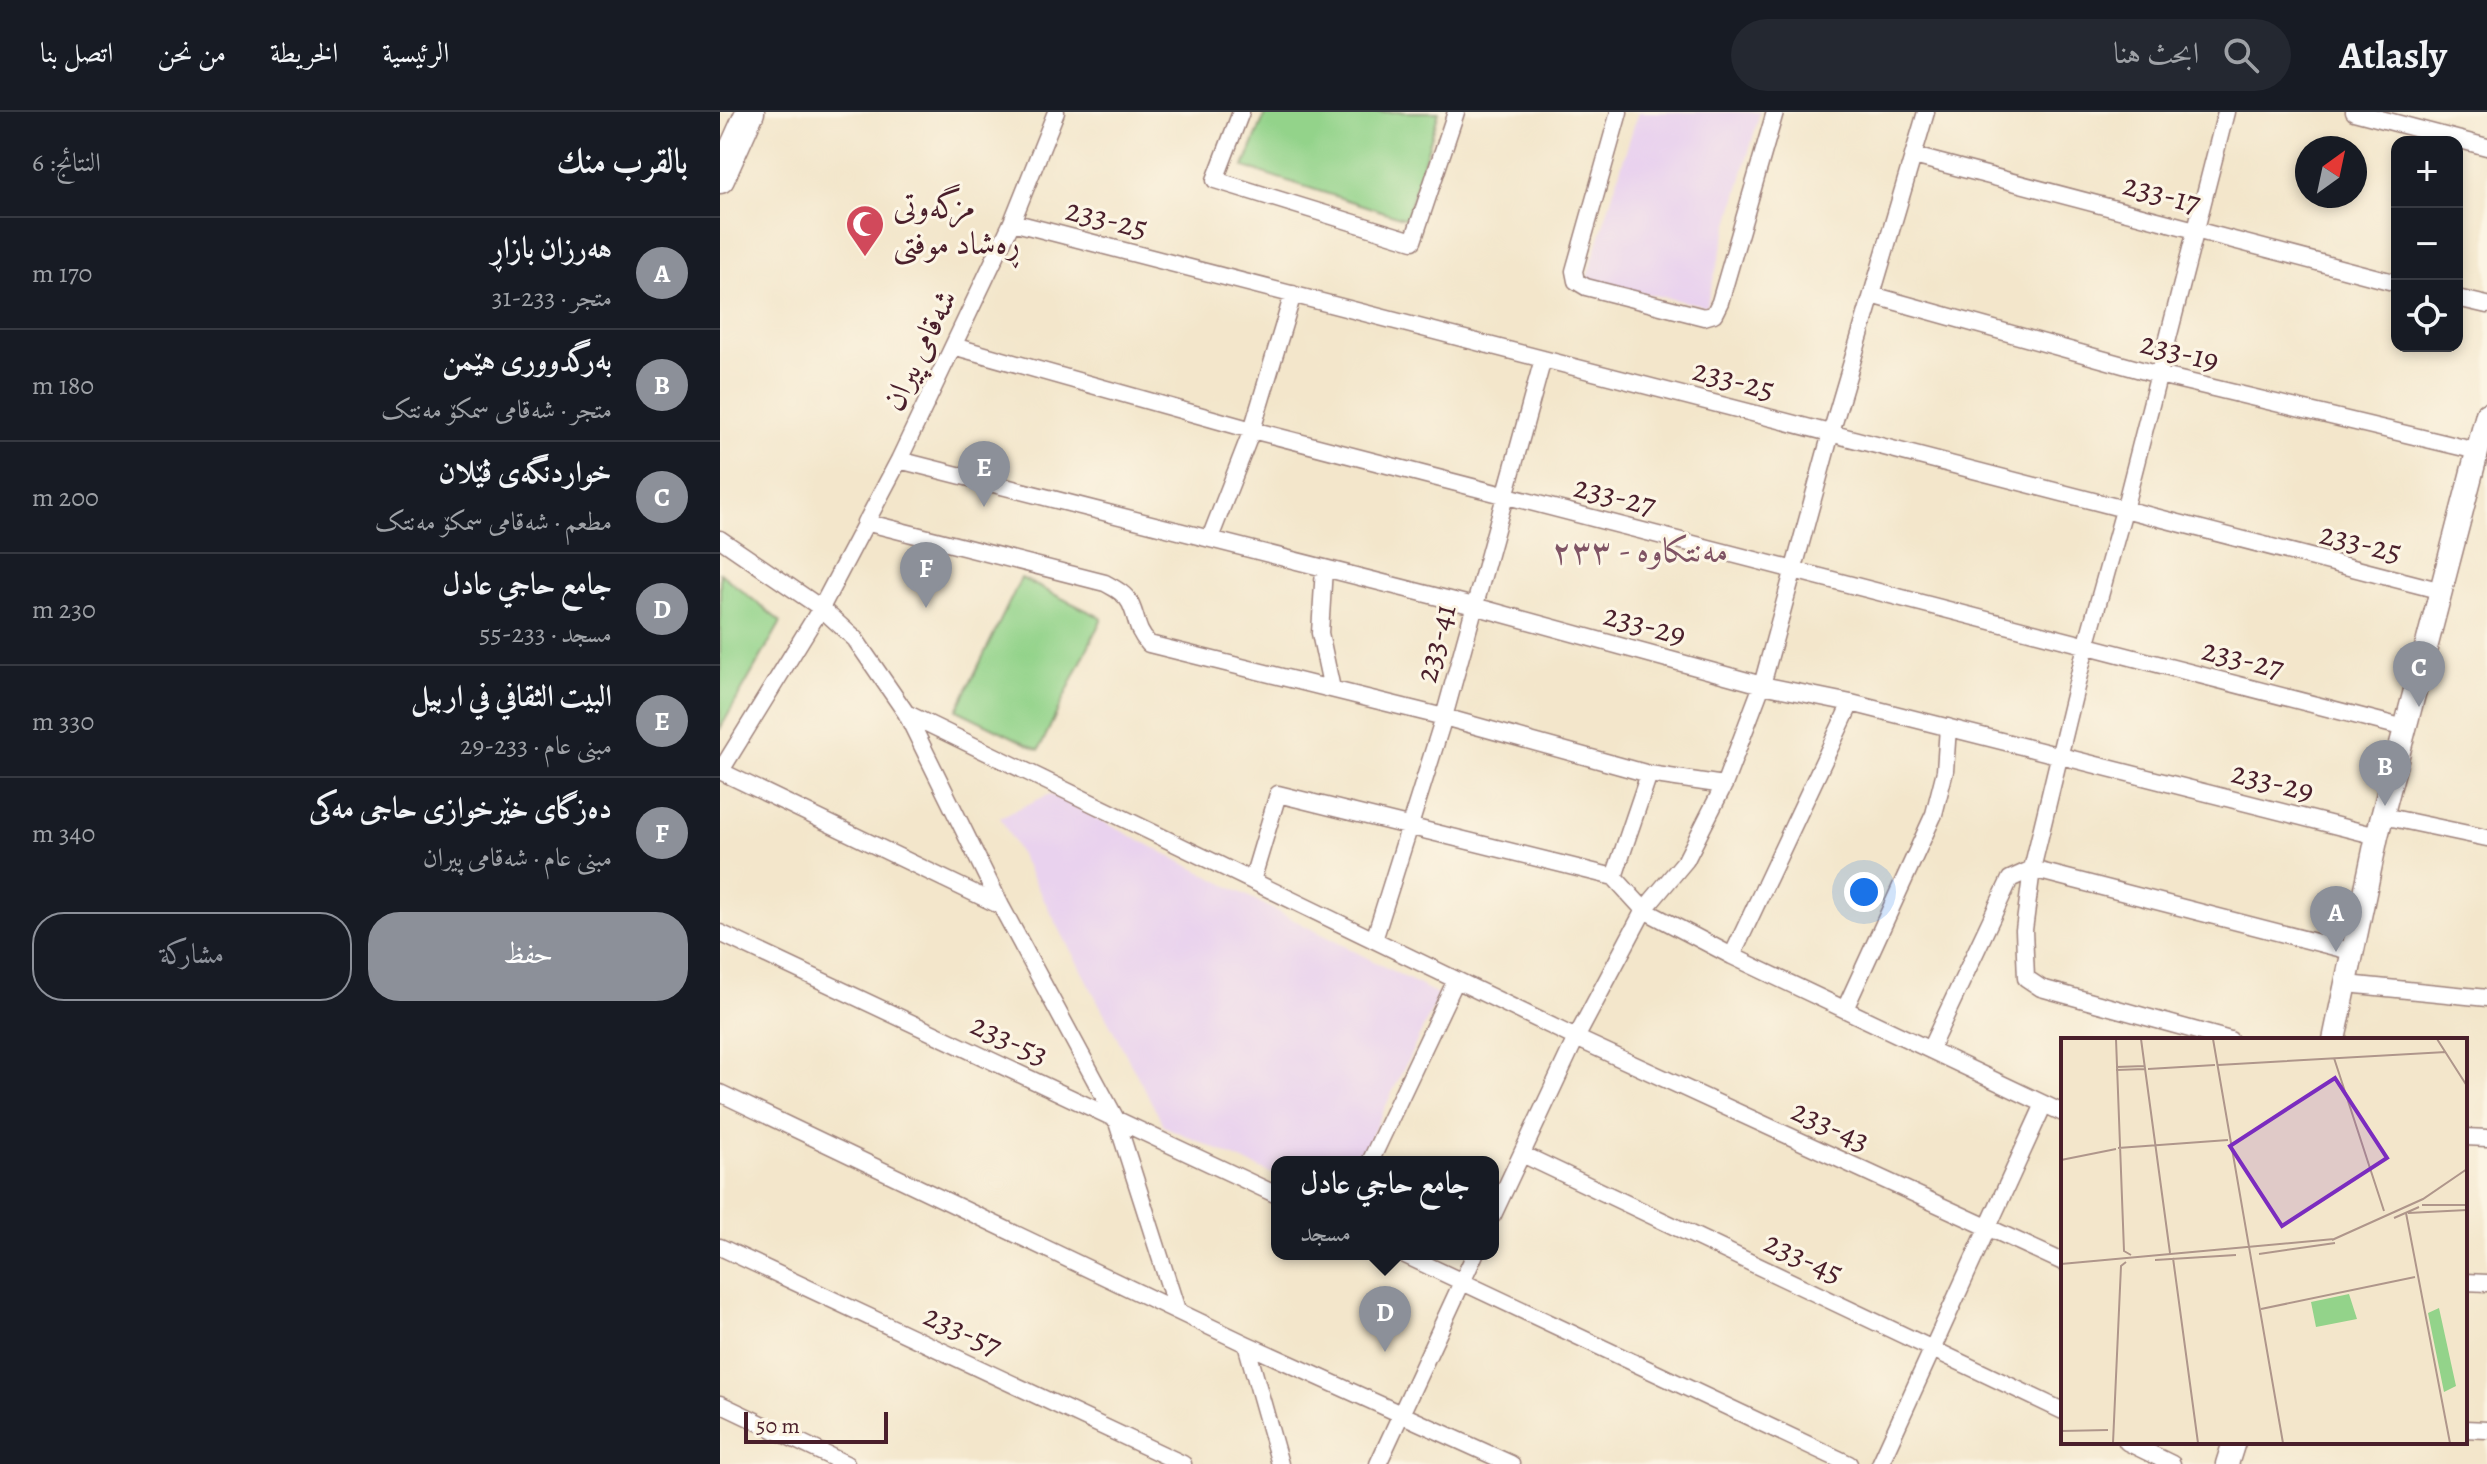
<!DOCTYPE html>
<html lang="ar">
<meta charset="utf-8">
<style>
:root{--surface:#171b24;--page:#242831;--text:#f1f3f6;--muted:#9ea1a6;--line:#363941;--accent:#8c9099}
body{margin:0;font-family:Alegreya,Amiri,serif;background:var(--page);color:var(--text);direction:rtl}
.controls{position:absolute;right:24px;top:24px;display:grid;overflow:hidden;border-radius:16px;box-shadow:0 4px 12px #0003}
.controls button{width:72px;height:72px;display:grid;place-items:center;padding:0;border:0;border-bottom:2px solid var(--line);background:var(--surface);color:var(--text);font:40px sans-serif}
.compass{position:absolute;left:1575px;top:24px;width:72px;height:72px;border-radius:50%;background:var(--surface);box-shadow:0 4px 12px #0003;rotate:33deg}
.scale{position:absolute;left:24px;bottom:20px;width:144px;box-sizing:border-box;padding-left:8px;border:4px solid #4a1f2b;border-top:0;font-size:22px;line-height:28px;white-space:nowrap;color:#4a1f2b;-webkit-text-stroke:6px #fcf5e5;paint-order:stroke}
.you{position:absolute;left:1144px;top:780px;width:28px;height:28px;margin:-20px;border:6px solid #fff;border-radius:50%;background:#1a73e8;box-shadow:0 0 0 12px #1a73e833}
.badge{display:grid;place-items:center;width:52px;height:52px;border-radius:50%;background:var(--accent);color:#fff;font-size:26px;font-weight:700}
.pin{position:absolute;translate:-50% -66px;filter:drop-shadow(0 2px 4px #0008)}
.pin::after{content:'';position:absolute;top:42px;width:28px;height:24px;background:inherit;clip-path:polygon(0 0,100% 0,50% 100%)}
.popup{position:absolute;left:551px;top:1044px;width:228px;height:104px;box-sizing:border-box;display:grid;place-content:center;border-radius:16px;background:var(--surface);filter:drop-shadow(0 2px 6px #0005);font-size:26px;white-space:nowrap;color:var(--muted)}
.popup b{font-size:30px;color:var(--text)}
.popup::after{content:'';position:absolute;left:50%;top:100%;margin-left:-16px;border:16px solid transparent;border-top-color:var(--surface)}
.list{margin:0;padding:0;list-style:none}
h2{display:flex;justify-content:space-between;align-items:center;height:104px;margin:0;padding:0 32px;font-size:34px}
h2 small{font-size:26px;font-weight:400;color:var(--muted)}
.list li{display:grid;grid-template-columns:52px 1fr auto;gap:24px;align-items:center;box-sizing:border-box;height:112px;padding:0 32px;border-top:2px solid var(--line)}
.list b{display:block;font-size:30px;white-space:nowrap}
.list p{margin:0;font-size:26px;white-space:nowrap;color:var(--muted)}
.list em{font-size:26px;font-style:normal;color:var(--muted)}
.actions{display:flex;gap:16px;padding:24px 32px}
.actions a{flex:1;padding:18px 0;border:2px solid var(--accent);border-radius:32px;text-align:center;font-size:28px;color:var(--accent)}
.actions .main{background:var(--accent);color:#fff}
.icon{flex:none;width:44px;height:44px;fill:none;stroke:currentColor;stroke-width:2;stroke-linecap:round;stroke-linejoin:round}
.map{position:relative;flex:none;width:1767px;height:1352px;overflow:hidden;direction:ltr}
header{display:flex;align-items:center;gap:48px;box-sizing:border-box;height:112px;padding:0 40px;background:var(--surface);border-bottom:2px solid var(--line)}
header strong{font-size:38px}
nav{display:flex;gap:44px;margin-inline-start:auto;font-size:28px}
.search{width:560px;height:72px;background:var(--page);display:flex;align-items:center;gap:20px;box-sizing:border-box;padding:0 28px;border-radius:44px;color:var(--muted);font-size:30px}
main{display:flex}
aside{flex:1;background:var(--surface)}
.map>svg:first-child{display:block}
.built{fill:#e9d2ee}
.green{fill:#93d38a;stroke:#6e795a;stroke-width:2}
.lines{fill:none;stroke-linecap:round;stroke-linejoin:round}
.street-casing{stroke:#9e827b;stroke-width:19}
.secondary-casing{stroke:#9e827b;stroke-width:25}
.highway-casing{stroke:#9e827b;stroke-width:31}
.street{stroke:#fff;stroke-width:16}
.secondary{stroke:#fff;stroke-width:22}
.highway{stroke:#fff;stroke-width:28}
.labels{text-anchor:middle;stroke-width:6;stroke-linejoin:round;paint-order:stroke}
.street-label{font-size:32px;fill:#4a1f2b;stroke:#fcf5e5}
.poi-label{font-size:32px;fill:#4a1f2b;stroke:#fcf5e5;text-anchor:start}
.neighbourhood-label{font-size:34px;fill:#7f5364;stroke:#fcf5e5}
.inset-road{fill:none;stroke:#af968b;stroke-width:2}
.view{fill:#7b2cbf;fill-opacity:0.15;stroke:#7b2cbf;stroke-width:4}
.inset-edge{fill:none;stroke:#4a1f2b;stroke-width:4}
</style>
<header>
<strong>Atlasly</strong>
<div class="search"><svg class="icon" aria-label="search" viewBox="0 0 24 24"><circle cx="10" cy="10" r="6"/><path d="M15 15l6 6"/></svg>ابحث هنا</div>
<nav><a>الرئيسية</a><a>الخريطة</a><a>من نحن</a><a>اتصل بنا</a></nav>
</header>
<main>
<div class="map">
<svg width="1767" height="1352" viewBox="0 0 1767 1352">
<rect width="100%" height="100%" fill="#fcf5e5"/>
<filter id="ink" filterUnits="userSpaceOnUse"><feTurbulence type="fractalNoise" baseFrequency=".0125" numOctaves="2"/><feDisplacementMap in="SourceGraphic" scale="16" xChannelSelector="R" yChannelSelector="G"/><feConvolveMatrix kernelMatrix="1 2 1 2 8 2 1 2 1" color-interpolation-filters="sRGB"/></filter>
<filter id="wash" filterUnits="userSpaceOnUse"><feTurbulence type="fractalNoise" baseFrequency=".006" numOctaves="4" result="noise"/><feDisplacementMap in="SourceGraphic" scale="32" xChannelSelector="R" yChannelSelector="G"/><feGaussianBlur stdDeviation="1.8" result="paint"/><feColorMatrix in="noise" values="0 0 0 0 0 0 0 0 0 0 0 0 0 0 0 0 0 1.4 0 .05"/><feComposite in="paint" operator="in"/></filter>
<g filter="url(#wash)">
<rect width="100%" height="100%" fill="#f3e6cb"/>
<path class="built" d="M918,0H1040L986,194L866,169Z
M330,682L719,883L639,1050H557V1064L444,1014L280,705Z"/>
<path class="green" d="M546,0H719L686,107L524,55Z
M0,461L61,510L0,617Z
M301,466L382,506L319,638L237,598Z"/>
</g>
<g filter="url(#ink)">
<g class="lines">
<defs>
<path id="street" d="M521,0L495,68L693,129L736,0
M899,0L854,159L856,169L866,175L984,205L994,202L1000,190L1055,0
M1506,0L1404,398L1366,534L1312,757L1304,818L1306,866L1321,876L1510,928
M1634,0L1767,35
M1194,44L1677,171
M292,110L1722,479
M1152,183L1439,263L1757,339
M1737,186L1767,193
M233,234L532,318L1685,616
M179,348L754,494L1042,573L1131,591L1657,724
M145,410L385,471C394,476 405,481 410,491C418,507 415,517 429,532L724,605L929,662L1004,673
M490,426L532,318L573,182
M0,427L101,496L135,527L186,601L281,794L396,1007L457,1198
M604,456L600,521L612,577
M186,601L856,926L1343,1150
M0,659L281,794
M0,660L101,496L179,348L292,110L336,0
M1663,704L1767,726
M1312,757L1634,840
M894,765L929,662
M532,769L558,682L894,765L924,798L1012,844L1343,1001
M0,821L557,1083
M654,828L724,605L823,247
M1012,844L1131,591
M1627,872L1767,886
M1125,897L1214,702L1225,659L1228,615
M1210,937L1290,767L1312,757
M0,981L526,1232L791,1352
M1745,1025L1767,1026
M802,1042L1343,1299
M650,1050L736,868
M773,1103L856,926L924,798L966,748L1004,673L1042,573L1111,321L1206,0
M0,1135L463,1352
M683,1142L1129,1352
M1745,1170L1767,1171
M526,1232L560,1352
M0,1292L126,1352
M1745,1317L1767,1318
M1407,1330L1452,1352
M658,1352L755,1142
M1160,1352L1324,992"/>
<path id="secondary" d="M1614,928L1657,724L1767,302
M1507,1352L1514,1330"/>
<path id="highway" d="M0,67L30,0"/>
</defs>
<use href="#street" class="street-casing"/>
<use href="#secondary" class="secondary-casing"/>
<use href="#highway" class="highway-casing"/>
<use href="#street" class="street"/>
<use href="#secondary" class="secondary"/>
<use href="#highway" class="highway"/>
</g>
</g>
<defs>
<symbol id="mosque-pin" viewBox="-11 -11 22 30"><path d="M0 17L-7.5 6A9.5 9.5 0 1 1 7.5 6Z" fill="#d1495b" stroke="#fcf5e5"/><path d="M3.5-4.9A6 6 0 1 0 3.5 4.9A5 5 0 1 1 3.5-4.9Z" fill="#fff"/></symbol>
</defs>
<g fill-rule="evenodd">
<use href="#mosque-pin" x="123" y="90" width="44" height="60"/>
</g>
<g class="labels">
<g class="street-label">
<text transform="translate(1442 81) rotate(15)" y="11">233-17</text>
<text transform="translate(387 106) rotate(14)" y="11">233-25</text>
<text transform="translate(199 238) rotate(-64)" y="11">شەقامی پیران</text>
<text transform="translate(1460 239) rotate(14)" y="11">233-19</text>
<text transform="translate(1014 267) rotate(15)" y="11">233-25</text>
<text transform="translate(895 383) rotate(14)" y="11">233-27</text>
<text transform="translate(1641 430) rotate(14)" y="11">233-25</text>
<text transform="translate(925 512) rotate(15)" y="11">233-29</text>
<text transform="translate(715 531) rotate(-75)" y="11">233-41</text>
<text transform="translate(1523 546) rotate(14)" y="11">233-27</text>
<text transform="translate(1553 669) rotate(14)" y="11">233-29</text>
<text transform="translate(290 927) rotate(25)" y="11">233-53</text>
<text transform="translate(1111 1013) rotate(25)" y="11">233-43</text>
<text transform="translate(1084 1145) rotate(25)" y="11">233-45</text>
<text transform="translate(243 1218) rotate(25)" y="11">233-57</text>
</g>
<g class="poi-label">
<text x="173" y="105">مزگەوتی<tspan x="173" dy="37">ڕەشاد موفتی</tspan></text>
</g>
<g class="neighbourhood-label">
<text x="920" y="450">مەنتکاوە - ٢٣٣</text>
</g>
</g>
<g transform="translate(1341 926)">
<rect width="406" height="406" fill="#f3e6cb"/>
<path d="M288,256L296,281L255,289L250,264ZM378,270L395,348L383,354L367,275Z" fill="#93d38a"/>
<path class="inset-road" d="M55,1L63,213L70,217M80,1L109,215M152,1L222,405M376,1L406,48M273,20L323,173M157,27L385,14M55,29L84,28M87,31L154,27M55,32L84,31M57,110L167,102M0,122L55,111M361,167H406M345,175L389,405M347,175L406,172M333,180L358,169M271,202L362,161L406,131M198,216L274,205M112,220L137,405M94,222L175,217M0,226L273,201M200,271L354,239M0,393L47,392M52,405L60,228L65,224"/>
<path class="view" d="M274,40L326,120L221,188L169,108Z"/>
<rect width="406" height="406" class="inset-edge"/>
</g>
</svg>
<div class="controls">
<button>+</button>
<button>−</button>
<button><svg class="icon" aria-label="locate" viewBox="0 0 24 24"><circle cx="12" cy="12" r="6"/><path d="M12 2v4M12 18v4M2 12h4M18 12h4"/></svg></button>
</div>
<svg class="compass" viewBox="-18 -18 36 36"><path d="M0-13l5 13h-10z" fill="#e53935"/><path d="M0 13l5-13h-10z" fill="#9ea1a6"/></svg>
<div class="scale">50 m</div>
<div class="you"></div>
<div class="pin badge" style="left:1616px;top:840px">A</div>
<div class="pin badge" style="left:1665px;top:694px">B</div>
<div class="pin badge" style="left:1699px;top:595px">C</div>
<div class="pin badge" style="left:665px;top:1240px">D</div>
<div class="popup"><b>جامع حاجي عادل</b>مسجد</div>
<div class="pin badge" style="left:264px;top:395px">E</div>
<div class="pin badge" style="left:206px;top:496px">F</div>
</div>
<aside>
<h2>بالقرب منك<small>النتائج: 6</small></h2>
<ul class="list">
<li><span class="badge">A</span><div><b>هەرزان بازاڕ</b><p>متجر · 233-31</p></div><em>170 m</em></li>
<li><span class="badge">B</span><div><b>بەرگدووری هێمن</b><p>متجر · شەقامی سمکۆ مەنتک</p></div><em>180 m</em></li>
<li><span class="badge">C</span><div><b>خواردنگەی ڤێلان</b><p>مطعم · شەقامی سمکۆ مەنتک</p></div><em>200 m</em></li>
<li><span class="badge">D</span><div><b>جامع حاجي عادل</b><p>مسجد · 233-55</p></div><em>230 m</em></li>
<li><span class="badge">E</span><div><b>البيت الثقافي في اربيل</b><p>مبنى عام · 233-29</p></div><em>330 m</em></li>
<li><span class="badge">F</span><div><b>دەزگای خێرخوازی حاجی مەکی</b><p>مبنى عام · شەقامی پیران</p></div><em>340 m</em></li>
</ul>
<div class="actions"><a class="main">حفظ</a><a>مشاركة</a></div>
</aside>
</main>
